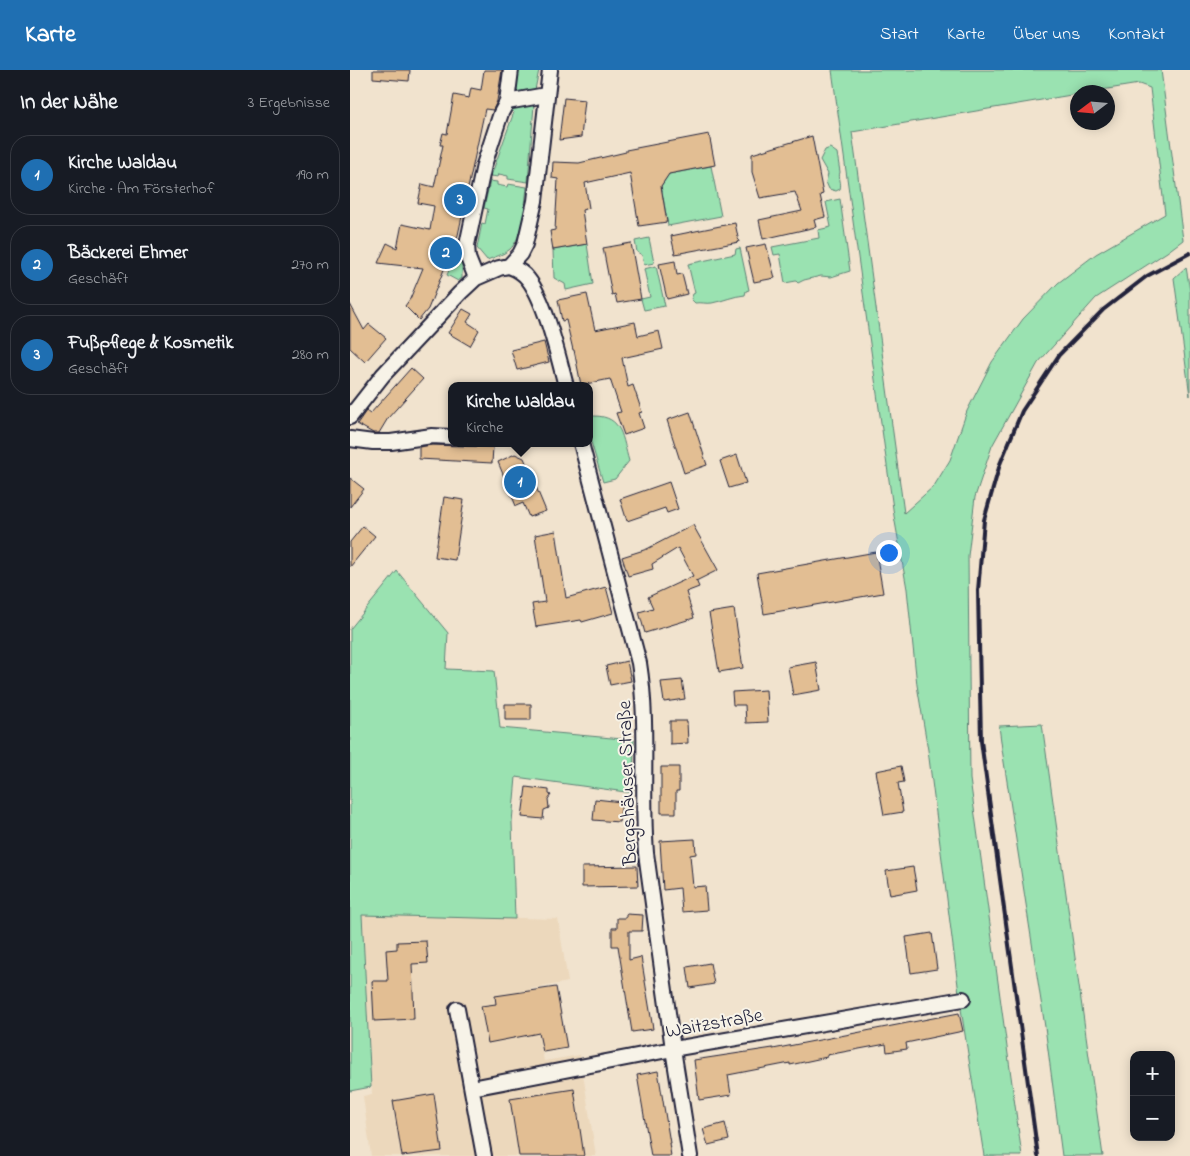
<!DOCTYPE html>
<html lang="de">
<meta charset="utf-8">
<style>
:root{--surface:#171b24;--page:#242831;--text:#f1f3f6;--muted:#9ea1a6;--line:#363941;--accent:#1f6fb2}
body{margin:0;font-family:"Indie Flower",sans-serif;background:var(--page);color:var(--text)}
.controls{position:absolute;right:15px;bottom:15px;display:grid;overflow:hidden;border-radius:10px;box-shadow:0 2px 12px #0003}
.controls button{width:45px;height:45px;display:grid;place-items:center;padding:0;border:0;border-bottom:1px solid var(--line);background:var(--surface);color:var(--text);font:25px sans-serif}
.compass{position:absolute;left:720px;top:15px;width:45px;height:45px;border-radius:50%;background:var(--surface);box-shadow:0 2px 12px #0003;rotate:254deg}
.you{position:absolute;left:538px;top:482px;width:18px;height:18px;margin:-12px;border:4px solid #fff;border-radius:50%;background:#1a73e8;box-shadow:0 0 0 8px #1a73e833}
.badge{display:grid;place-items:center;width:32px;height:32px;border-radius:50%;background:var(--accent);color:#fff;font-size:16px;font-weight:700}
.pin{position:absolute;translate:-50% -50%;border:2px solid #fff;box-shadow:0 1px 5px #0006}
.popup{position:absolute;left:98px;top:312px;width:145px;height:65px;box-sizing:border-box;display:grid;place-content:center;border-radius:10px;background:var(--surface);filter:drop-shadow(0 1px 4px #0005);font-size:16px;white-space:nowrap;color:var(--muted)}
.popup b{font-size:19px;color:var(--text)}
.popup::after{content:'';position:absolute;left:50%;top:100%;margin-left:-10px;border:10px solid transparent;border-top-color:var(--surface)}
.list{margin:0;padding:0;list-style:none}
h2{display:flex;justify-content:space-between;align-items:center;height:65px;margin:0;padding:0 20px;font-size:21px}
h2 small{font-size:16px;font-weight:400;color:var(--muted)}
.list li{display:grid;grid-template-columns:32px 1fr auto;gap:15px;align-items:center;box-sizing:border-box;height:80px;margin:0 10px 10px;padding:0 10px;border:1px solid var(--line);border-radius:20px}
.list b{display:block;font-size:19px;white-space:nowrap}
.list p{margin:0;font-size:16px;white-space:nowrap;color:var(--muted)}
.list em{font-size:16px;font-style:normal;color:var(--muted)}
.map{position:relative;flex:none;width:840px;height:1086px;overflow:hidden}
header{display:flex;align-items:center;gap:30px;box-sizing:border-box;height:70px;padding:0 25px;background:var(--accent);color:#fff}
header strong{font-size:24px}
nav{display:flex;gap:28px;margin-inline-start:auto;font-size:18px}
main{display:flex}
aside{flex:1;background:var(--surface)}
.map>svg:first-child{display:block}
.built{fill:#ecd8bc}
.green{fill:#9ae2b1;stroke:#5e8276;fill-rule:evenodd}
.building{fill:#e2be93;stroke:#22223b}
.lines{fill:none;stroke-linecap:round;stroke-linejoin:round}
.minor-casing{stroke:#22223b;stroke-width:18}
.minor{stroke:#f7f3e8;stroke-width:14}
.rail{stroke:#22223b;stroke-width:4}
.labels{text-anchor:middle;stroke-width:4;stroke-linejoin:round;paint-order:stroke}
.street-label{font-size:20px;fill:#22223b;stroke:#f7f3e8}
</style>
<header>
<strong>Karte</strong>
<nav><a>Start</a><a>Karte</a><a>Über uns</a><a>Kontakt</a></nav>
</header>
<main>
<aside>
<h2>In der Nähe<small>3 Ergebnisse</small></h2>
<ul class="list">
<li><span class="badge">1</span><div><b>Kirche Waldau</b><p>Kirche · Am Försterhof</p></div><em>190 m</em></li>
<li><span class="badge">2</span><div><b>Bäckerei Ehmer</b><p>Geschäft</p></div><em>270 m</em></li>
<li><span class="badge">3</span><div><b>Fußpflege &amp; Kosmetik</b><p>Geschäft</p></div><em>280 m</em></li>
</ul>
</aside>
<div class="map">
<svg width="840" height="1086" viewBox="0 0 840 1086">
<rect width="100%" height="100%" fill="#f1e3ce"/>
<filter id="ink" filterUnits="userSpaceOnUse"><feTurbulence type="fractalNoise" baseFrequency=".02" numOctaves="2"/><feDisplacementMap in="SourceGraphic" scale="10" xChannelSelector="R" yChannelSelector="G"/><feConvolveMatrix kernelMatrix="1 2 1 2 8 2 1 2 1" color-interpolation-filters="sRGB"/></filter>
<g filter="url(#ink)">
<path class="built" d="M12,844L208,849L218,912L181,919L194,991L230,985L246,1086H21L13,1026L22,1024Z"/>
<path class="green" d="M166,0H189L185,20L165,23L163,21Z
M482,0H811L833,170L817,182L746,228L688,293L642,376L625,427L618,486L620,709L672,1086H634L611,939L578,680L567,615L557,519L544,446ZM789,14L800,18L815,144L746,184L708,213L673,249L642,292L617,341L600,390L584,416L554,443L502,62L727,24L728,22H739Z
M184,35L178,112L158,109V106L149,104L148,107L141,106L164,42L161,41L165,37Z
M480,78L487,83L490,102C488,108 492,113 490,119L486,121L479,119L476,112L478,104L470,90L475,80Z
M361,96L371,146L318,156L311,116L319,104Z
M140,111L147,112V115L157,117L158,114L177,117C175,134 173,169 159,180C153,185 144,187 137,190L127,178L132,153L135,154L138,139L134,138Z
M490,129L500,201L481,207L471,206L454,210L448,213L446,211L435,213L430,184L424,185L422,177L469,168L468,160L481,157L476,132Z
M299,168L304,193L294,195L292,185L287,182L285,171Z
M237,174L243,214L216,220L215,214L204,208L203,180Z
M390,178L399,220L396,221L395,225C383,226 373,231 362,233C356,234 351,232 345,233L341,229L343,224L345,223L338,194L385,184L386,179Z
M107,182C113,189 112,199 112,208L108,211L97,205Z
M306,196L315,236L294,240L291,229L300,227L294,199Z
M836,197L840,221V326L824,208Z
M244,346C273,346 272,368 279,391L265,409L253,412L239,365V348Z
M47,501L98,563L96,599L144,601L150,658L284,670L283,723L166,707L162,752L165,849L12,845L21,1017L0,1021V559Z
M692,654L753,1086H712L695,957L652,679L649,656Z"/>
<path class="building" d="M23,0H60L59,11L23,8Z
M134,0H152L147,31L143,40L135,39L108,165L78,239L69,250L55,236L60,229L73,198L28,193L37,173L47,178L52,154L80,160L84,136L68,133L72,114L84,117L93,75H90L93,63L97,64L104,25L119,28L121,18L131,20Z
M214,28L235,30L231,67L209,70Z
M359,64L365,95L319,104L311,116L317,152L289,156L280,103L235,113L239,138L232,140L237,174L203,180L200,161L205,160L208,109L202,108L203,92L229,93L276,82V80Z
M462,66L473,124L470,125L475,147L464,150L466,157L413,169L409,150L452,141L445,122L410,128L402,102V84Z
M385,153L389,172L325,184L321,166Z
M281,173L291,229L267,233L265,224L262,225L253,178Z
M416,174L425,208L404,212L396,178Z
M325,191L327,205L332,204L337,224L317,229L309,194Z
M237,224L245,260L285,252L288,266L309,261L313,279L272,288L278,317L283,315L292,342L289,343L294,358L274,365L266,343L271,342L260,309L231,315L224,280H223L216,250L212,251L208,230Z
M0,234L14,260L19,254L36,268L15,292L0,278Z
M113,239L122,244L117,252L129,260L120,276L98,263Z
M194,272L199,292L167,300L161,280Z
M61,298L73,309L38,348L29,363H23L7,354L16,341L20,344Z
M340,342L357,395L334,403L317,350Z
M82,375L143,377L142,393L69,389V377Z
M165,384L174,388L196,441L179,447L173,433L166,436L148,392Z
M387,385L396,413L379,418L370,391Z
M0,408L14,419L0,437Z
M319,412L328,439L317,443L315,438L277,451L270,429Z
M94,427L114,430L105,490L85,487Z
M343,455L368,500L346,511V510L349,517L336,522L344,548L295,563L289,542L303,538L298,527L343,506L328,478L302,494L303,499L278,506L272,487L297,479Z
M13,456L25,466L0,497V472Z
M206,461L216,528L256,517L263,543L232,552L231,550L186,557L182,534L195,532L185,465Z
M526,482L533,523L414,544L407,503Z
M384,539L393,598L369,602L359,543Z
M277,591L281,611L260,615L256,596Z
M466,592L471,620L443,625L438,597Z
M332,610L335,629L314,632L311,612Z
M416,620L418,652L396,653L395,635H383L382,622Z
M155,634H181V650H155Z
M320,651H337L338,673L320,674Z
M551,696L554,712L548,713L553,742L534,745L526,701Z
M311,697H329V721H326V743H311Z
M176,717L199,720V724L201,725L198,729L199,738L194,740L193,749L172,747Z
M245,729L272,732L269,752L243,750Z
M345,769L346,784L340,785L343,817L355,816L357,840L332,842L330,818L313,820L310,771Z
M287,796L288,816L232,817V797Z
M563,797L567,820L540,825L536,801Z
M276,844L293,845L292,861H279V890L291,887L303,959L282,962L268,876H262V858H267V848H276Z
M582,863L587,899L561,903L556,867Z
M76,871L78,893L62,894L64,949L24,951L22,911H38L36,880L47,879V872Z
M360,893L364,914L340,918L337,897Z
M206,917L217,978L193,982L189,963L138,973L131,936L146,934L145,926Z
M609,943L613,961L556,973L557,979L537,982L536,974L477,985V987L440,995V993L378,1005L381,1025L349,1030L344,990L423,978V979Z
M308,1001L320,1073H319L321,1086H301L287,1005Z
M224,1019L234,1086H169L160,1029Z
M84,1024L92,1081L52,1086L43,1031Z
M375,1053L379,1070L358,1075L353,1059Z"/>
<g class="lines">
<defs>
<path id="minor" d="M157,32L196,25
M159,196C167,199 173,202 178,209C196,232 208,286 216,316
M126,208L118,188L117,175L134,95L151,43L157,32L161,0
M0,347L33,305L110,223L126,208L149,198L159,196L170,184L175,174L185,131L200,0
M0,369L23,372H41L82,366L101,367
M231,373L289,593C299,656 291,720 296,783L323,979L340,1086
M107,939L134,1086
M122,1018L323,979L613,929"/>
</defs>
<use href="#minor" class="minor-casing"/>
<use href="#minor" class="minor"/>
<path class="rail" d="M688,1086L631,671L628,521L634,450L650,394L672,341L709,285L753,240L797,206L840,183"/>
</g>
</g>
<g class="labels">
<g class="street-label">
<text transform="translate(276 713) rotate(-92)" y="7">Bergshäuser Straße</text>
<text transform="translate(364 952) rotate(-10)" y="7">Waitzstraße</text>
</g>
</g>
</svg>
<div class="controls">
<button>+</button>
<button>−</button>
</div>
<svg class="compass" viewBox="-18 -18 36 36"><path d="M0-13l5 13h-10z" fill="#e53935"/><path d="M0 13l5-13h-10z" fill="#9ea1a6"/></svg>
<div class="you"></div>
<div class="pin badge" style="left:170px;top:412px">1</div>
<div class="popup"><b>Kirche Waldau</b>Kirche</div>
<div class="pin badge" style="left:96px;top:183px">2</div>
<div class="pin badge" style="left:110px;top:130px">3</div>
</div>
</main>
